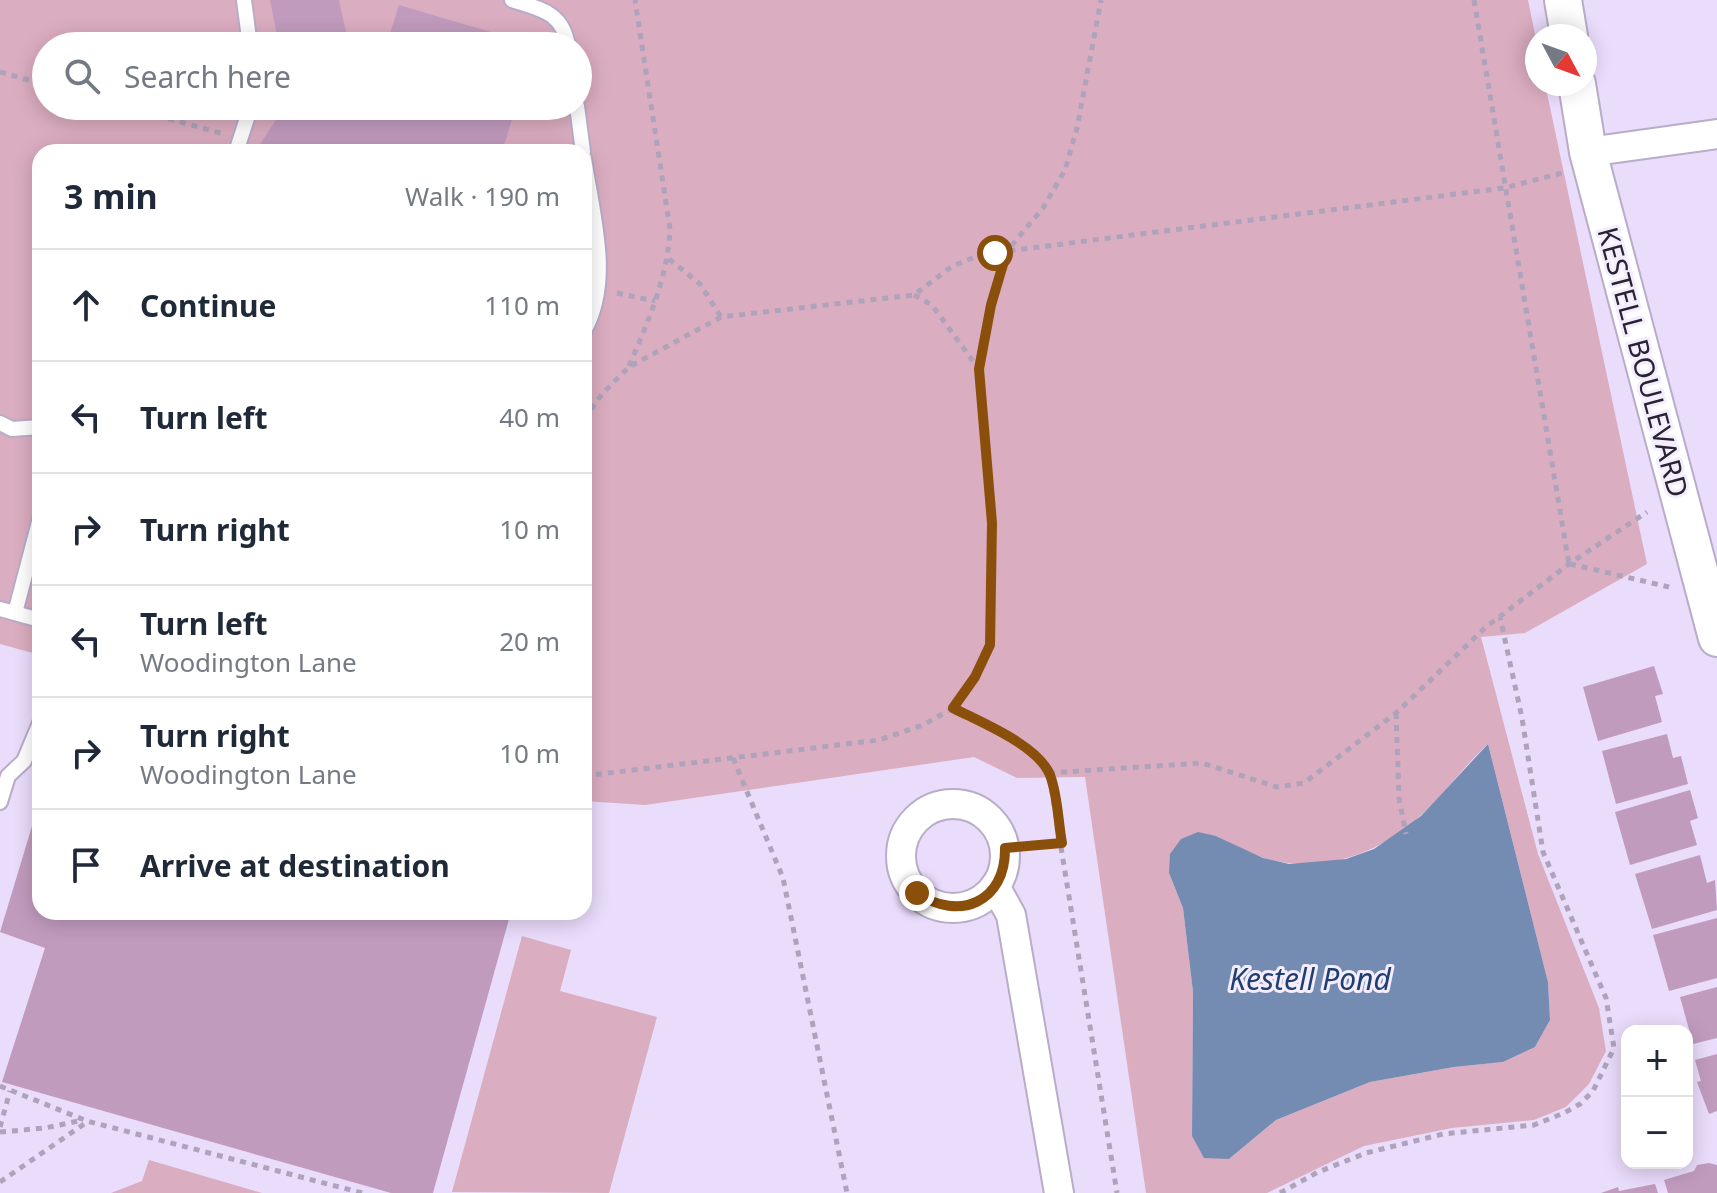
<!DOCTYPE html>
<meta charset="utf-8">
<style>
:root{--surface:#fff;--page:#f2f2f3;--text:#1f2937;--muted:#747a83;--line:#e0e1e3}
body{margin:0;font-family:"Noto Sans",sans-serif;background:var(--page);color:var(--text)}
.controls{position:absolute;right:24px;bottom:24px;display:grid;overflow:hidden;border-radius:16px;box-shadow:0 4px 20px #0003}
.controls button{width:72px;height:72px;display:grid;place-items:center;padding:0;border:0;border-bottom:2px solid var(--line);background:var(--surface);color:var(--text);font:40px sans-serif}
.compass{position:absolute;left:1525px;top:24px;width:72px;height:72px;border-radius:50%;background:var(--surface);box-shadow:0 4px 20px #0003;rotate:131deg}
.stop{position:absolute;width:24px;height:24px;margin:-18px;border:6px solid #8b4f0c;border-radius:50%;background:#fff}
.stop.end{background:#8b4f0c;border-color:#fff;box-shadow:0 2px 8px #0008}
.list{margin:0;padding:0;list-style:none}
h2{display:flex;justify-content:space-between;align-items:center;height:104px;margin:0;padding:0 32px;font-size:34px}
h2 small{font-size:26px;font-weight:400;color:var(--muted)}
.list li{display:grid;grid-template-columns:52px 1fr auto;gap:24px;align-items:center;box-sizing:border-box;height:112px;padding:0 32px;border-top:2px solid var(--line)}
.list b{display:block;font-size:30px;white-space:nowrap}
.list p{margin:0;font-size:26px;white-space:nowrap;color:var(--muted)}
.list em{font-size:26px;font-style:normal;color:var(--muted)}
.icon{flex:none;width:44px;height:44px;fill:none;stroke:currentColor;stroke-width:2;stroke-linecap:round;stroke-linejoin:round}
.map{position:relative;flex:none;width:1717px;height:1193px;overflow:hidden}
.search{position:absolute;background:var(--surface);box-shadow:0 4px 20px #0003;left:32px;top:32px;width:560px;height:88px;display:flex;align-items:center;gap:20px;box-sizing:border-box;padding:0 28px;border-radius:44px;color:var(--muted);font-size:30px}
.panel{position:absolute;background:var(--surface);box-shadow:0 4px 20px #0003;left:32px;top:144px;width:560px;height:776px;border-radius:24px}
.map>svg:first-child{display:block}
.green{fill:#dbadc0;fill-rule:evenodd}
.water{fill:#748cb2}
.building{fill:#c19bbe}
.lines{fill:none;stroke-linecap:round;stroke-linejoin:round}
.service-casing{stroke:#b9acc9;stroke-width:18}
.minor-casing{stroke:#b9acc9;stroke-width:32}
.tertiary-casing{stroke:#b9acc9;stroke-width:40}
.path{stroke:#aea3bb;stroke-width:5;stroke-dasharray:6 6;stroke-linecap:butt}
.service{stroke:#fff;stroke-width:14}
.minor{stroke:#fff;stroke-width:28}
.tertiary{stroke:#fff;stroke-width:36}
.route{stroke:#8b4f0c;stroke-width:10}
.labels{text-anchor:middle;stroke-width:6;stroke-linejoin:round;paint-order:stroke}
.street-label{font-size:28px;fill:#28232e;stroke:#f4ecff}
.water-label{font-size:30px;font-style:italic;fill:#203f71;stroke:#f4ecff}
</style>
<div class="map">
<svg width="1717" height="1193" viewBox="0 0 1717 1193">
<rect width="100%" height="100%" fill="#eadcfb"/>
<path class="green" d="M0,0H1528L1537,44V84H1545L1647,564L1525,633L1481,637L1538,854L1599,1008L1606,1051L1589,1084L1566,1107L1534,1120L1452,1128L1364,1146L1267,1193H1146L1085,777L1017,778L974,757L645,805L584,801V152H40V655L0,644ZM46,46H578V106H46ZM1488,744L1548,982L1550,1020L1535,1047L1503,1062L1454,1067L1370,1082L1276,1120L1229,1159L1192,1136L1193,992L1183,908L1169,873L1216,836C1232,843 1249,854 1267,859C1322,874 1379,854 1420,816C1444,794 1464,766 1488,744Z
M522,936L571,950L560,991L657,1017L609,1193L452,1192Z
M149,1160L262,1193H111L142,1181Z"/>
<path class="water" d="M1488,744L1548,982L1550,1020L1535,1047L1503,1062L1454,1067L1370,1082L1276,1120L1229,1159L1204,1158L1192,1136L1193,992L1183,908L1169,873L1170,854L1181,839L1198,832L1216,836L1263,858L1289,864L1346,859L1374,849L1421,816Z"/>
<path class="building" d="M270,0H339L349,46H279Z
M399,5L535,45V46H386Z
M285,106H516L502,152H255Z
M1654,666L1663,694L1655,696L1662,722L1598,741L1583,687Z
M1667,734L1673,758L1681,756L1688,784L1616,804L1602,751Z
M1690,790L1698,818L1690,821L1697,845L1630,865L1615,812Z
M39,803L40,912H511L433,1193H391L2,1082L45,948L0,932Z
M1700,855L1707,883L1715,880L1717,910L1652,929L1635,874Z
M1717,918V978L1669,991L1653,935Z
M1717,987V1038L1693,1044L1680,997Z
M1717,1054V1111L1709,1114L1697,1082L1701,1081L1695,1060Z
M1709,1163L1717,1165V1193H1668L1664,1180L1694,1171L1697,1165Z
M1655,1184L1658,1193H1601L1618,1187L1619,1191Z"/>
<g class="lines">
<defs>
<path id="service" d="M244,0L250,46
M512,0C540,9 563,12 568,46
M577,106L583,152
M236,152L251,106
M584,158C592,213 613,281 584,331
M0,423L12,429L40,427
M0,609L40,620
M15,613L40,518
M0,802L8,776L24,761L40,723"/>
<path id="minor" d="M1588,152L1717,134
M901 856a52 52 0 1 1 104 0a52 52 0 1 1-104 0Z
M995,886L1011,915L1059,1193"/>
<path id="tertiary" d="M1563,0L1569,36
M1577,84L1588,152L1717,638"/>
</defs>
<use href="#service" class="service-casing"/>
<use href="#minor" class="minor-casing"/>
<use href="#tertiary" class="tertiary-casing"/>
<path class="path" d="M1474,0L1569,564
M0,72L46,85
M122,106L224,134
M669,259L700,284L721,317
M617,293L655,301
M914,295L932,305L978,368
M629,366C648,322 668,277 670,229L635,0
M584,419L602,394L629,367L721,317L914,295L951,267L977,256L1007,251L1043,208L1065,170L1077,128L1101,0
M1570,564L1669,587
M953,708C988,726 1025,741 1049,773L1117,1193
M1396,713L1399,798L1406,834
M733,758L783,878L847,1193
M1049,773L1202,763L1277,787L1304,783L1396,713L1486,627L1569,564L1647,512
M584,776L879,740L923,725L953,708L975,677L990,645L992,523L979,369L991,305L1007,251L1504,188L1562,173
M1005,848L1062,843
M0,1086L87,1121L362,1193
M0,1127L10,1091
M0,1132L45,1128L83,1120
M0,1182L87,1122
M1280,1193L1318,1172L1366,1153L1443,1134L1534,1125L1564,1113L1580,1104L1593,1091L1614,1048L1606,998L1543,852L1522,718L1500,617"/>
<use href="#service" class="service"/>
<use href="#minor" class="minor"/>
<use href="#tertiary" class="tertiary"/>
</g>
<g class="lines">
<path class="route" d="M917,893C959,922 1006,902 1005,848L1062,843C1058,822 1058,796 1050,775C1038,745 980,722 953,708L975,677L990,645L992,523L979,369L991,305L1007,251L995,253"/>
</g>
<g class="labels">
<g class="street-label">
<text transform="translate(1643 362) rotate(75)" y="10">KESTELL BOULEVARD</text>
</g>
<g class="water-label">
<text x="1310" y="990">Kestell Pond</text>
</g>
</g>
</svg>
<div class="controls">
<button>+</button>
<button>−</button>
</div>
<svg class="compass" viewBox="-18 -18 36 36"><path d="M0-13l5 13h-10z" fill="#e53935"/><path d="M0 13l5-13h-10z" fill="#747a83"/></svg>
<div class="stop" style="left:995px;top:253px"></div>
<div class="stop end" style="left:917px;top:893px"></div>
<div class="search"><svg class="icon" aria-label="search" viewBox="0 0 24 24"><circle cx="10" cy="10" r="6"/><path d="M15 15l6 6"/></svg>Search here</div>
<section class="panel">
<h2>3 min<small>Walk · 190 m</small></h2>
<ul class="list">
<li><svg class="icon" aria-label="ahead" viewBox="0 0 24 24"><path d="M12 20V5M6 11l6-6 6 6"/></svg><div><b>Continue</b></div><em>110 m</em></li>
<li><svg class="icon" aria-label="left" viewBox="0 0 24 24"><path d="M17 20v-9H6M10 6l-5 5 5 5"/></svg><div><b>Turn left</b></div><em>40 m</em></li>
<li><svg class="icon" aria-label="right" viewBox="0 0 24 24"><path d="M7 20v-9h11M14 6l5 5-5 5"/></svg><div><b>Turn right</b></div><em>10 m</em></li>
<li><svg class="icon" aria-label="left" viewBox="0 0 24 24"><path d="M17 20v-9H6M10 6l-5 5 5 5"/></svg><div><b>Turn left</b><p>Woodington Lane</p></div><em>20 m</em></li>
<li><svg class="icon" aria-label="right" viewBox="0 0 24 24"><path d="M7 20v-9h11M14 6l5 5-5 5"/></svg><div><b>Turn right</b><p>Woodington Lane</p></div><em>10 m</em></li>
<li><svg class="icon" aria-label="arrive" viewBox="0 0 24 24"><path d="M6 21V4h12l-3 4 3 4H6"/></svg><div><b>Arrive at destination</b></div></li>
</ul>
</section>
</div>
